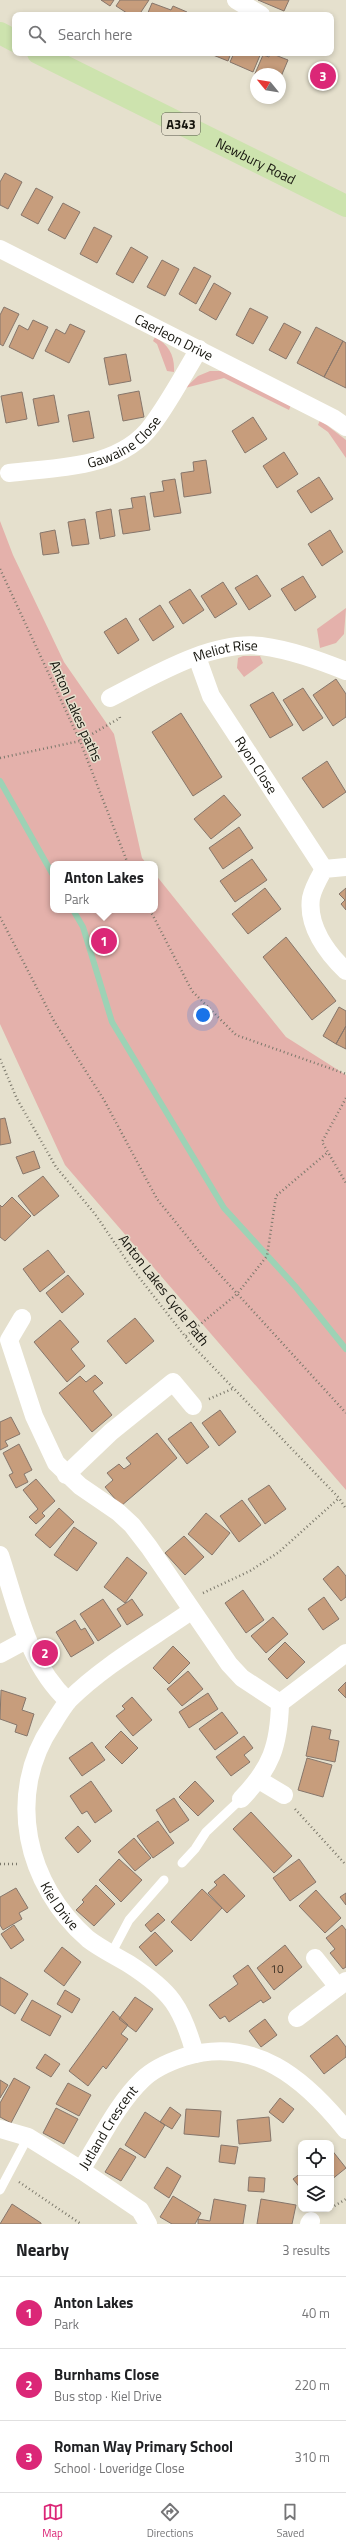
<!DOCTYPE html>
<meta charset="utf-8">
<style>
:root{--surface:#fff;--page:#f2f2f2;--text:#202124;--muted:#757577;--line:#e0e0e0;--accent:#db2777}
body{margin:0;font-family:"Titillium Web",sans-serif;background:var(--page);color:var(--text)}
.controls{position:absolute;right:12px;bottom:12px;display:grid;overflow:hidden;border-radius:8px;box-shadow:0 2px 6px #0003}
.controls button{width:36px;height:36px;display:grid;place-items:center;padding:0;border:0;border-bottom:1px solid var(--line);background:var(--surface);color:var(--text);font:20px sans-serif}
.compass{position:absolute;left:250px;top:68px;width:36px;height:36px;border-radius:50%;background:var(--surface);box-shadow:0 2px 6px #0003;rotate:300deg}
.you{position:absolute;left:203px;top:1015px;width:14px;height:14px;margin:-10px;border:3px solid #fff;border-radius:50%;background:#1a73e8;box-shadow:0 0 0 6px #1a73e833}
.badge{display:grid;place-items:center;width:26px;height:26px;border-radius:50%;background:var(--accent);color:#fff;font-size:13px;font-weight:700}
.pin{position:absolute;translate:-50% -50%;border:2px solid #fff;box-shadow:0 1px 4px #0006}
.popup{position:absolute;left:50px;top:861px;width:108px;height:52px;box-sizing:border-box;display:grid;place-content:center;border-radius:8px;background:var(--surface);filter:drop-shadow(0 1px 3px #0005);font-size:13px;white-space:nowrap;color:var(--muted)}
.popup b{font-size:15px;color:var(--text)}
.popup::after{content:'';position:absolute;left:50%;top:100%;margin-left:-8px;border:8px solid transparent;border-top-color:var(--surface)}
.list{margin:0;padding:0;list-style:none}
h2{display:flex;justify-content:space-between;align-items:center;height:52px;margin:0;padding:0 16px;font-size:17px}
h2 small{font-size:13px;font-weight:400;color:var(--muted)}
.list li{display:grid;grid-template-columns:26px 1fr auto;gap:12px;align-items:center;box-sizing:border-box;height:72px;padding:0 16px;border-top:1px solid var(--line)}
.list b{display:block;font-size:15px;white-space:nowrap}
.list p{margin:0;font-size:13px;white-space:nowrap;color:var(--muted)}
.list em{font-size:13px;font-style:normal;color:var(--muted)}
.icon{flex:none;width:22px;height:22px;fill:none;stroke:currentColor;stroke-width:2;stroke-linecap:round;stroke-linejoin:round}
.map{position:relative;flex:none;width:346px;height:2224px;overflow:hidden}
.search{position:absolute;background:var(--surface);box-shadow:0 2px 6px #0003;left:12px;right:12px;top:12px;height:44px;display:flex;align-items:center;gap:10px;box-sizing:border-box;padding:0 14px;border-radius:8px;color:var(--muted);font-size:15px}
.sheet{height:268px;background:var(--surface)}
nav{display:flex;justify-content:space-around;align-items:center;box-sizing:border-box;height:56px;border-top:1px solid var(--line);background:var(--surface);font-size:11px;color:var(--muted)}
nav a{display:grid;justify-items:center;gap:2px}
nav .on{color:var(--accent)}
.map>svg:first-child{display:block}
.green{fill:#e4b1ab}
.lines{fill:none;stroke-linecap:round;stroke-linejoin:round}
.stream{stroke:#9dd2b5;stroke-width:6}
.building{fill:#c79d7c;stroke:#86766b}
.path{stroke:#7b786b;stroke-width:2.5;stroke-dasharray:1 3;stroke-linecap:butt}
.lane{stroke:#fff;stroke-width:9}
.street{stroke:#fff;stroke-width:18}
.primary{stroke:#cde3ae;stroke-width:22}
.labels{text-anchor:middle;stroke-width:3;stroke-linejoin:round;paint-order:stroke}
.number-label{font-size:12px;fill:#423629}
.shield{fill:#e5e0cd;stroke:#535147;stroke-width:1}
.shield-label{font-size:13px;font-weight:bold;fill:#15140d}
.street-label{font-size:14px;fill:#15140d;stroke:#e5e0cd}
</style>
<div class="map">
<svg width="346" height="2224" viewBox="0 0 346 2224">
<rect width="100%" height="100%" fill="#e5e0cd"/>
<path class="green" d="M155,337C169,345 175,356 174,372L167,371L157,344L153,341Z
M210,371H223L291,405L289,410L224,378L185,388L198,376Z
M320,420L346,440V458L328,432L318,425Z
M0,521L13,555L64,662L114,734L142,858L147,864H53V910H155V874L286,1037L346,1075V1490L65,1165L0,1024Z
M346,608L344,634L336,643L320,648L317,629Z
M243,656H260L263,663L244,677L237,668L238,658Z"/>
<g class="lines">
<path class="stream" d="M0,781L53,875
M73,910L83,927L112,1022L224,1208L295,1286L346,1349"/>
</g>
<path class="building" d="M101,0H114L110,6Z
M120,0H149L139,15H130L116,6Z
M258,0H289L284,11Z
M152,3L171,10L173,6L187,12L186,15H147Z
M208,53H231L228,61Z
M234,53H261L253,72L230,62Z
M270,53L288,60L280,79V74H256V77L254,76L263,55L269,57Z
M5,173L22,182L8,209L0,205V182Z
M36,188L53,197L38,224L21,215Z
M63,203L80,212L65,239L48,230Z
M94,227L112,236L97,263L80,254Z
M131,247L148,257L133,283L116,274Z
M162,260L179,269L165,296L147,287Z
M194,267L211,276L196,304L179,294Z
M214,283L231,293L216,320L199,310Z
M4,307L19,314L3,346L0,344V315Z
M250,308L268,317L253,344L236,335Z
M33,320L48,327L33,359L9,347L19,325L28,330Z
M284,323L301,332L286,359L269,350Z
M70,324L85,331L69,363L45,351L56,329L65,334Z
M316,327L343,341L324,377L297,363Z
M343,341L346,343V388L324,377Z
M126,354L131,381L109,385L104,358Z
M139,391L144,417L123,421L118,395Z
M22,392L27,419L6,423L1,396Z
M54,395L59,422L38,426L33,399Z
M89,411L94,438L73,442L68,415Z
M253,417L267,439L245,453L232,431Z
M284,452L298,474L277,488L263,466Z
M206,460L211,493L184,497L181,473L194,471L193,462Z
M319,477L333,499L311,513L297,491Z
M175,479L181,513L154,517L150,493L164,491L162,481Z
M145,496L150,530L123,534L119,510L133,508L131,498Z
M111,509L115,536L100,539L96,512Z
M85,519L89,544L72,546L68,522Z
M55,530L59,553L43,555L40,533Z
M330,530L343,552L322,566L308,544Z
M257,575L271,596L249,610L235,588Z
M303,576L316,597L295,611L281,589Z
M223,582L237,604L215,618L201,596Z
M190,589L204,610L183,624L169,602Z
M160,605L174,627L153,641L139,619Z
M126,618L139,640L118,654L104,632Z
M336,679L346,694V717L333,726L313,695Z
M303,688L323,718L303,731L283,700Z
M273,692L293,725L270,738L250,705Z
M181,713L222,777L193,796L152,732Z
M327,761L346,792L323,808L302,778Z
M224,795L241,815L211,839L194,819Z
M239,827L253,848L223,869L209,848Z
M252,859L267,880L235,902L220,881Z
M265,888L281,909L248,934L232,914Z
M346,888V910L341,904L345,900L339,894Z
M286,937L336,1001L312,1020L263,957Z
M339,1007L346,1011V1026L336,1044L323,1036Z
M346,1026V1049L336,1044Z
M5,1118L11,1143L0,1145V1119Z
M34,1151L40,1168L23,1174L16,1157Z
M43,1176L59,1196L34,1216L18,1196Z
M12,1197L31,1216L5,1241L0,1237V1205L2,1207Z
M48,1250L65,1272L40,1292L23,1269Z
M68,1275L84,1294L62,1313L46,1293Z
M135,1318L154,1341L126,1364L107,1341Z
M60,1320L79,1342L71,1349L85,1366L67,1382L34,1342Z
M95,1375L103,1383L93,1391L112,1415L92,1432L59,1393L80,1376L86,1382Z
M220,1410L236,1432L219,1446L202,1423Z
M11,1417L20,1434L5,1441L8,1446L0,1450V1422Z
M191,1422L209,1447L187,1464L168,1439Z
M157,1433L177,1458L121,1506L105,1487L113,1480L107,1473L119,1464L124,1469L131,1464L126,1458Z
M19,1444L32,1470L24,1474L28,1482L16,1488L9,1475L13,1473L3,1453Z
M36,1479L55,1501L42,1513L45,1516L36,1524L29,1517L38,1509L23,1490Z
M269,1485L286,1509L265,1524L248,1499Z
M242,1500L261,1525L239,1542L220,1516Z
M59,1508L74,1522L50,1548L35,1535Z
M206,1513L230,1533L212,1555L188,1534Z
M74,1527L97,1543L77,1571L54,1555Z
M184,1536L204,1557L185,1575L165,1553Z
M127,1557L147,1573L125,1603L104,1587Z
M338,1566L346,1576V1597L341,1601L323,1579Z
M243,1590L264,1620L246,1633L225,1603Z
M324,1597L339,1619L323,1630L308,1609Z
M103,1599L121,1626L98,1641L80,1614Z
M132,1599L143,1615L127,1625L117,1609Z
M273,1617L288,1634L266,1653L251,1636Z
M75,1620L81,1630L85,1628L94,1643L71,1657L56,1632Z
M285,1642L305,1662L287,1679L268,1659Z
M173,1646L190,1663L169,1684L153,1668Z
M188,1671L203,1689L182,1706L167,1689Z
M346,1682V1698L338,1690Z
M1,1690L26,1698L22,1710L34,1714L27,1736L15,1732L17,1725L0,1719Z
M208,1693L218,1709L189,1728L179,1712Z
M132,1697L152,1720L133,1736L116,1716L125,1709L122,1706Z
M222,1712L238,1733L215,1750L199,1729Z
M312,1726L331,1730L329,1739L339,1741L335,1762L306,1756Z
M121,1731L138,1748L122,1764L105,1747Z
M244,1736L253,1748L244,1755L250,1762L231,1776L216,1757Z
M92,1742L105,1760L82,1776L69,1758Z
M307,1758L332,1765L323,1797L298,1790Z
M91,1781L112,1811L95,1823L87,1811L82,1814L70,1796Z
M195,1781L214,1801L198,1816L179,1797Z
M174,1798L189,1820L170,1833L156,1810Z
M251,1812L292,1856L274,1873L233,1829Z
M158,1821L174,1843L153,1858L137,1836Z
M78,1826L91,1841L78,1853L65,1838Z
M134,1838L151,1858L135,1871L118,1852Z
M119,1859L142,1880L121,1902L99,1880Z
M299,1859L316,1882L290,1901L273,1878Z
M224,1874L245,1896L227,1913L208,1893L217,1885L214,1882Z
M96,1885L115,1904L94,1926L76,1910L84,1902L82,1900Z
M16,1888L28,1908L19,1913L22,1919L3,1930L0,1925V1897Z
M202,1889L222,1908L191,1941L171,1922Z
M316,1890L341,1918L325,1933L299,1906Z
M346,1893V1905L340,1897Z
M158,1913L165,1920L151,1932L145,1925Z
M14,1925L24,1940L11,1949L1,1934Z
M342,1925L346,1930V1967L343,1969L330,1953L335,1949L326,1938Z
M155,1932L173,1951L156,1966L139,1947Z
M285,1945L302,1967L274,1990L257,1968Z
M62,1947L81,1962L64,1986L44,1971Z
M248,1965L271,1998L263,2003L261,2000L229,2022L225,2016L220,2019L209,2005L238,1984L233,1976Z
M0,1977L28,1994L15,2014L0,2005Z
M65,1990L80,1999L72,2013L57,2004Z
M135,1997L153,2009L136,2032L119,2019Z
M32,2000L61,2016L50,2036L21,2020Z
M113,2011L128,2025L121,2034L128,2039L106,2069L103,2066L88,2086L69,2071Z
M265,2019L277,2035L261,2047L249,2031Z
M337,2035L346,2047V2057L324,2074L310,2056Z
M45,2054L60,2064L51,2077L36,2068Z
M14,2078L30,2087L11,2123L0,2117V2103Z
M0,2080L8,2085L0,2098Z
M68,2083L91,2095L79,2116L56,2104Z
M280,2098L294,2109L283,2123L269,2112Z
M170,2107L181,2115L172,2129L160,2122Z
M56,2108L78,2119L64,2144L43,2133Z
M186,2109L221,2111L219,2137L184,2134Z
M145,2112L165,2125L145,2158L125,2145Z
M269,2117L271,2141L239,2144L237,2120Z
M221,2145L238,2147L235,2164L219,2162Z
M120,2148L136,2157L121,2181L105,2172Z
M331,2149L346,2168L331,2180Z
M167,2167L181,2176L169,2198L154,2188Z
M301,2173V2189L293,2179Z
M249,2177L265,2178L264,2192L248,2191Z
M173,2196L201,2213L195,2224H172L160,2217Z
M214,2199L246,2205L243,2224H198V2219L210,2221Z
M261,2199L296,2205L292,2224H257Z
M12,2204L41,2223V2224H0Z"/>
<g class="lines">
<path class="path" d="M0,569L80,741L128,864
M0,758L80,741L120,718L119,714
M150,910L192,991L236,1035L346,1074
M0,917L54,1021L104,1100L157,1199L202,1255L346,1413
M0,1059L17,1099L56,1167L95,1214L131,1267L191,1344L339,1498L346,1509
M346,1098L322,1142L346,1183
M186,1336L237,1294L267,1256L276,1196L328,1152
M209,1399L232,1389
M203,1593L250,1571L279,1552L339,1498
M295,1809L346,1865
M0,1864H17
M19,2182L81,2224
M331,2208L346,2199"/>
<path class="lane" d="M182,1863L195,1849L206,1832L241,1799
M111,1954L129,1920L164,1880
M0,2190L28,2137"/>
<g class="street">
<path d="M236,0L261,15"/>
<path id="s1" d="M0,249L333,418L346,427"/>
<path id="s2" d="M9,473C57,467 120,469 152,425C170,401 184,374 199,349"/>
<path id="s3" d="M197,657L211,696L324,869"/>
<path id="s4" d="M110,698C153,676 212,640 261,646C291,650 318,660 346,671"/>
<path d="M346,867L324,869C319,878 313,888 311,898C307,926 327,953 346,971"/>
<path d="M22,1318L9,1340L34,1416L56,1463L80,1486L118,1512L132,1525L149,1547L229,1664L242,1678L280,1703C279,1746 271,1768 241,1799"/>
<path d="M66,1475L111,1432L173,1382L193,1406"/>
<path d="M0,1555C17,1606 27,1663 68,1701"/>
<path id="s5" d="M191,1611C151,1639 104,1665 69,1700C63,1707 57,1717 52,1725C5,1795 26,1885 88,1939C101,1949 116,1956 129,1964C171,1991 182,2007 195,2054"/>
<path d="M0,1654L26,1640"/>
<path d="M280,1703L346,1653"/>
<path d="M259,1780L284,1795"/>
<path d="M315,1958L338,1987"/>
<path d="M297,2018L346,1981"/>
<path id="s6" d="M0,2129L28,2137L81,2170C100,2141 117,2104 142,2080C153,2069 169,2062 184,2057C254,2035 305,2079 346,2130"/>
<path d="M81,2170L140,2210L148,2224"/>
<path d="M309,2224L311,2221"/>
</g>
<g class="primary">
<path d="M0,33L15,41"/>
<path id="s7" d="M38,53L346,206"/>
</g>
</g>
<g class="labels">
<g class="number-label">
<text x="277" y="1973">10</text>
</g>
<rect class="shield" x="162" y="113" width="38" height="22" rx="3"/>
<g class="shield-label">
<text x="181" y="129">A343</text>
</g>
<g class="street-label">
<text dy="5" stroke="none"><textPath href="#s7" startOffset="243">Newbury Road</textPath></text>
<text dy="5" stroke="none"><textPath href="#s1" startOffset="195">Caerleon Drive</textPath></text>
<text dy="5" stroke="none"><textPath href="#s2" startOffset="122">Gawaine Close</textPath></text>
<text dy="5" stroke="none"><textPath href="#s4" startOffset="126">Meliot Rise</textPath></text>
<text transform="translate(76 711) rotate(66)" y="5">Anton Lakes paths</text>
<text dy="5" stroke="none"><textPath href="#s3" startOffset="124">Ryon Close</textPath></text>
<text transform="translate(164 1290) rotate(52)" y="5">Anton Lakes Cycle Path</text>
<text dy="5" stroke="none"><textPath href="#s5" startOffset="375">Kiel Drive</textPath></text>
<text dy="5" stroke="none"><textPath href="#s6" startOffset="142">Jutland Crescent</textPath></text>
</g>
</g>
</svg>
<div class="controls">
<button><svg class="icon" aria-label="locate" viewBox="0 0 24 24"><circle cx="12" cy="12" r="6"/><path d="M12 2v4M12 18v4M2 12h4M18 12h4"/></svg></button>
<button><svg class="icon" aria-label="layers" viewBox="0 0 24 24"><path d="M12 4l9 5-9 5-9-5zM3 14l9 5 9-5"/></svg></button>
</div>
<svg class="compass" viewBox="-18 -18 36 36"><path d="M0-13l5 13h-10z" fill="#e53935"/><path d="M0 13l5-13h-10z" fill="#757577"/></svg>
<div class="you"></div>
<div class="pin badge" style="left:104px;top:941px">1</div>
<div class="popup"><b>Anton Lakes</b>Park</div>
<div class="pin badge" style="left:45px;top:1653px">2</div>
<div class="pin badge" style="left:323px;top:76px">3</div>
<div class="search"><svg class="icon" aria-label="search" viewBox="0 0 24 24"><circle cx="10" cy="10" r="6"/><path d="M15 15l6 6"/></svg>Search here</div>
</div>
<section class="sheet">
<h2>Nearby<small>3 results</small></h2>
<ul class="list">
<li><span class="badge">1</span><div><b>Anton Lakes</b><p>Park</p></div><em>40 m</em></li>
<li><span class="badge">2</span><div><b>Burnhams Close</b><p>Bus stop · Kiel Drive</p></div><em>220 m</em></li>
<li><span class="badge">3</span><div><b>Roman Way Primary School</b><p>School · Loveridge Close</p></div><em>310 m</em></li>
</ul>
</section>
<nav>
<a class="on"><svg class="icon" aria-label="map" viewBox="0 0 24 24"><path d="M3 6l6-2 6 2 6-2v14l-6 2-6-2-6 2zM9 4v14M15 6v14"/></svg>Map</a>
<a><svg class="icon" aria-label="directions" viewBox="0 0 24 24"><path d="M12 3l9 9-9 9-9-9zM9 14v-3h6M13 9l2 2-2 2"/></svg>Directions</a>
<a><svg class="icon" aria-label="saved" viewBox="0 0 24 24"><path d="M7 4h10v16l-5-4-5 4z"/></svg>Saved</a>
</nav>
